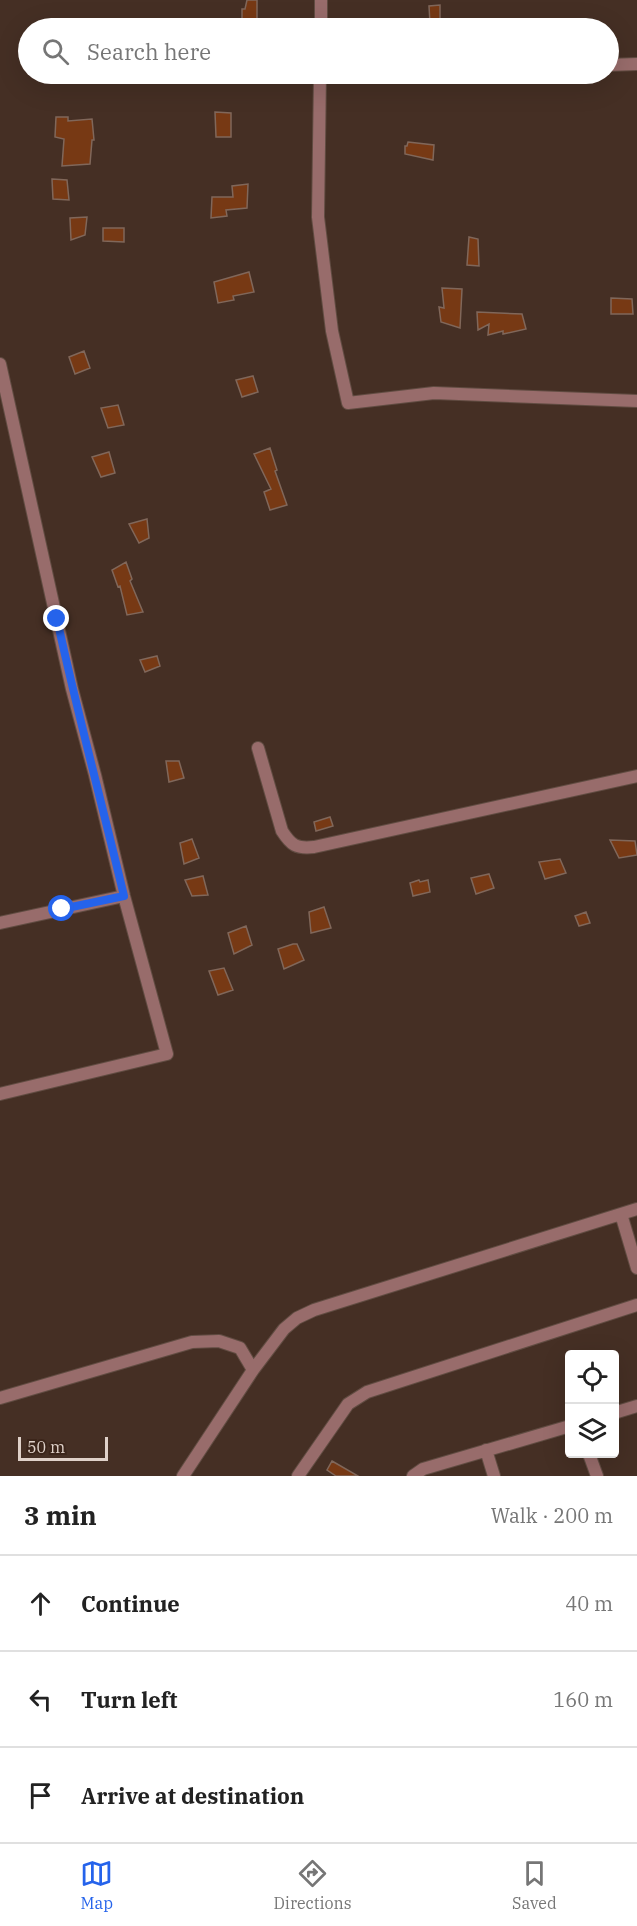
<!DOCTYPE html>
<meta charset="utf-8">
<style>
:root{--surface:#fff;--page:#f2f2f2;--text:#222;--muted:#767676;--line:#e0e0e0;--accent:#2563eb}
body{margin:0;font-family:"IBM Plex Serif",serif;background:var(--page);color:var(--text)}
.controls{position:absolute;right:18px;bottom:18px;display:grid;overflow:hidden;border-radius:6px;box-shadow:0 6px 24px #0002}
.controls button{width:54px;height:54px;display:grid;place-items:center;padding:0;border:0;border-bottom:2px solid var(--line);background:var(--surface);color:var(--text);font:30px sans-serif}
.scale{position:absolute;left:18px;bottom:15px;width:90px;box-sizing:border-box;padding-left:6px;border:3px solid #dfd1c9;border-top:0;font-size:16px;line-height:21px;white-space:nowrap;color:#dfd1c9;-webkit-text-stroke:4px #3b251a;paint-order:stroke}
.stop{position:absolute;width:18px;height:18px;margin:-14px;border:4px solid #2563eb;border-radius:50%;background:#fff}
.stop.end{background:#2563eb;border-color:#fff;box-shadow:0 2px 6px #0008}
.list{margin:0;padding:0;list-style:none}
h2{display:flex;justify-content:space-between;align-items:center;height:78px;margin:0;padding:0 24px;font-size:26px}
h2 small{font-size:20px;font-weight:400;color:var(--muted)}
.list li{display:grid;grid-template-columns:39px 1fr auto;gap:18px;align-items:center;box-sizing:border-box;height:96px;padding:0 24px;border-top:2px solid var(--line)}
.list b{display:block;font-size:22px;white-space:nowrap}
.list em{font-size:20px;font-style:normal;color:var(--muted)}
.icon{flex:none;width:33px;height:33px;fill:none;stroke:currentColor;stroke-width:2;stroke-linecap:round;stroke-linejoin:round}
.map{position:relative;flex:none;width:637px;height:1476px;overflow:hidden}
.search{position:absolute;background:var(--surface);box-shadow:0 6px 24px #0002;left:18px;right:18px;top:18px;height:66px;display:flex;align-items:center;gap:15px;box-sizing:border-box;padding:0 21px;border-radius:33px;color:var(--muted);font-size:22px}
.sheet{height:366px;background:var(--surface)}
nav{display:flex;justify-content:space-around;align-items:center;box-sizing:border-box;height:84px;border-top:2px solid var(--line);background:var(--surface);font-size:16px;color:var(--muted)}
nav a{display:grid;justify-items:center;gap:3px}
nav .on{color:var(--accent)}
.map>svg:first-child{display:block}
.building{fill:#773914;stroke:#80675a;stroke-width:1.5}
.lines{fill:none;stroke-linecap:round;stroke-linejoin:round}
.minor-casing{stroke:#614c42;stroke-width:14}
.minor{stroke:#986c6b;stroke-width:12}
.route{stroke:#2563eb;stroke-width:8}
</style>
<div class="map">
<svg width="637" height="1476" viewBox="0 0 637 1476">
<rect width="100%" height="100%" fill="#452f24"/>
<path class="building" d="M247,0H257V28H242V9H245Z
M440,5V22L430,23L429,6Z
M215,112L231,113V137H216Z
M56,117H68V121L92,119L94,140H92L90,164L62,166L64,139L55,137Z
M408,142L434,145L433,160L405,154V146H407Z
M52,179L67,180L69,200L53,199Z
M248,184L247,208L226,210L227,216L211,218L212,197H233L232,186Z
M87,217L85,235L71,240L70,218Z
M103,228H124V242L103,241Z
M469,237L478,239L479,266L467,265Z
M249,272L254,292L233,296L234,300L218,303L214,282Z
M442,288L462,289L460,328L441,322L439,307L444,308Z
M611,298L632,299L633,314H611Z
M477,312L522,314L526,329L503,334V331L488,335L489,324L478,330Z
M84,351L90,368L75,374L69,357Z
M253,376L258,392L242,397L236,380Z
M118,405L124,425L108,428L101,408Z
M270,448L277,470L275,471L287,505L270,510L264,492L271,489L254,454Z
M109,452L115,473L101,477L92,457Z
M147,519L149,538L139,543L129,524Z
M126,562L132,579L130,581L143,612L127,615L120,586L118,587L112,570Z
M157,656L160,666L145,672L140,660Z
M166,761H179L184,778L169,782Z
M330,817L333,826L316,831L314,822Z
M192,839L199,858L184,864L180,843Z
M610,840L635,841L637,855L619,858Z
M560,859L566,873L545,879L539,862Z
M489,874L494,888L476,894L471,878Z
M203,876L208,895L192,896L185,880Z
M419,880L420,882L428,880L430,892L413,896L410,883Z
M324,907L331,928L311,933L309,912Z
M586,912L590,923L579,926L575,916Z
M246,926L252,945L234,954L228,933Z
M293,944H297L304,960L284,969L278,949Z
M224,968L233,990L218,995L209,971Z
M332,1461L358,1476H336L327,1470Z"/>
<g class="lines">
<defs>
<path id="minor" d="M321,28V0
M608,65L637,64
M320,74L318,217L332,331L348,403L434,393L637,401
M0,364L72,689L95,775L124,896L167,1054L0,1094
M258,748L282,831C291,845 296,849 314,847L637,776
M0,923L124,896
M621,1214L637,1268
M0,1398L192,1342L219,1341L240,1348L253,1370
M614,1413L637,1406
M486,1450L494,1476
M589,1454L597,1476
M183,1476L253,1370L284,1329L297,1318L314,1310L637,1209
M298,1476L348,1404L367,1392L637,1305
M413,1476L423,1469L570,1426"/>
</defs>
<use href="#minor" class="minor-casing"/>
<use href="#minor" class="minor"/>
</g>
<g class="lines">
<path class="route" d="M57,619C77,712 102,803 124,896L62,909"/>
</g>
</svg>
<div class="controls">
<button><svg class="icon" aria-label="locate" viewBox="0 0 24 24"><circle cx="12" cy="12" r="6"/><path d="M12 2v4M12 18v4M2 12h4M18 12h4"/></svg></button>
<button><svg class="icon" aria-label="layers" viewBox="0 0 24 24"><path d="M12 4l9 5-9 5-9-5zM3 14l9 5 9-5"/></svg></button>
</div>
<div class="scale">50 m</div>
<div class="stop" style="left:62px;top:909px"></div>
<div class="stop end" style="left:57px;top:619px"></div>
<div class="search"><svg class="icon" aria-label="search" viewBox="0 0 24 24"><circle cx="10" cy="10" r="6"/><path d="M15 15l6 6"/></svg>Search here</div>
</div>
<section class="sheet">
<h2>3 min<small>Walk · 200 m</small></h2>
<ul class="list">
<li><svg class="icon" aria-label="ahead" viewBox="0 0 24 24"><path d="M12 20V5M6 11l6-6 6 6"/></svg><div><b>Continue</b></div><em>40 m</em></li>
<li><svg class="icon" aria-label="left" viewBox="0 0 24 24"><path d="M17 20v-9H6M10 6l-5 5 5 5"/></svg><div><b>Turn left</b></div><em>160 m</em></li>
<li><svg class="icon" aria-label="arrive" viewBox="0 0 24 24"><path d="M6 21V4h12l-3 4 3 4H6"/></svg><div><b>Arrive at destination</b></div></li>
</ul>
</section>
<nav>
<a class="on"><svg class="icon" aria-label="map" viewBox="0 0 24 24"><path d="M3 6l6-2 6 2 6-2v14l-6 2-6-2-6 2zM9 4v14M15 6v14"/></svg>Map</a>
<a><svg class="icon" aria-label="directions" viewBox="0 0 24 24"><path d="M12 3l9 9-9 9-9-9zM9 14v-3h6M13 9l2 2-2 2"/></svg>Directions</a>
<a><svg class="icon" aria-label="saved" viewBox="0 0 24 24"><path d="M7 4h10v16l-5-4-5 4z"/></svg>Saved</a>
</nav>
